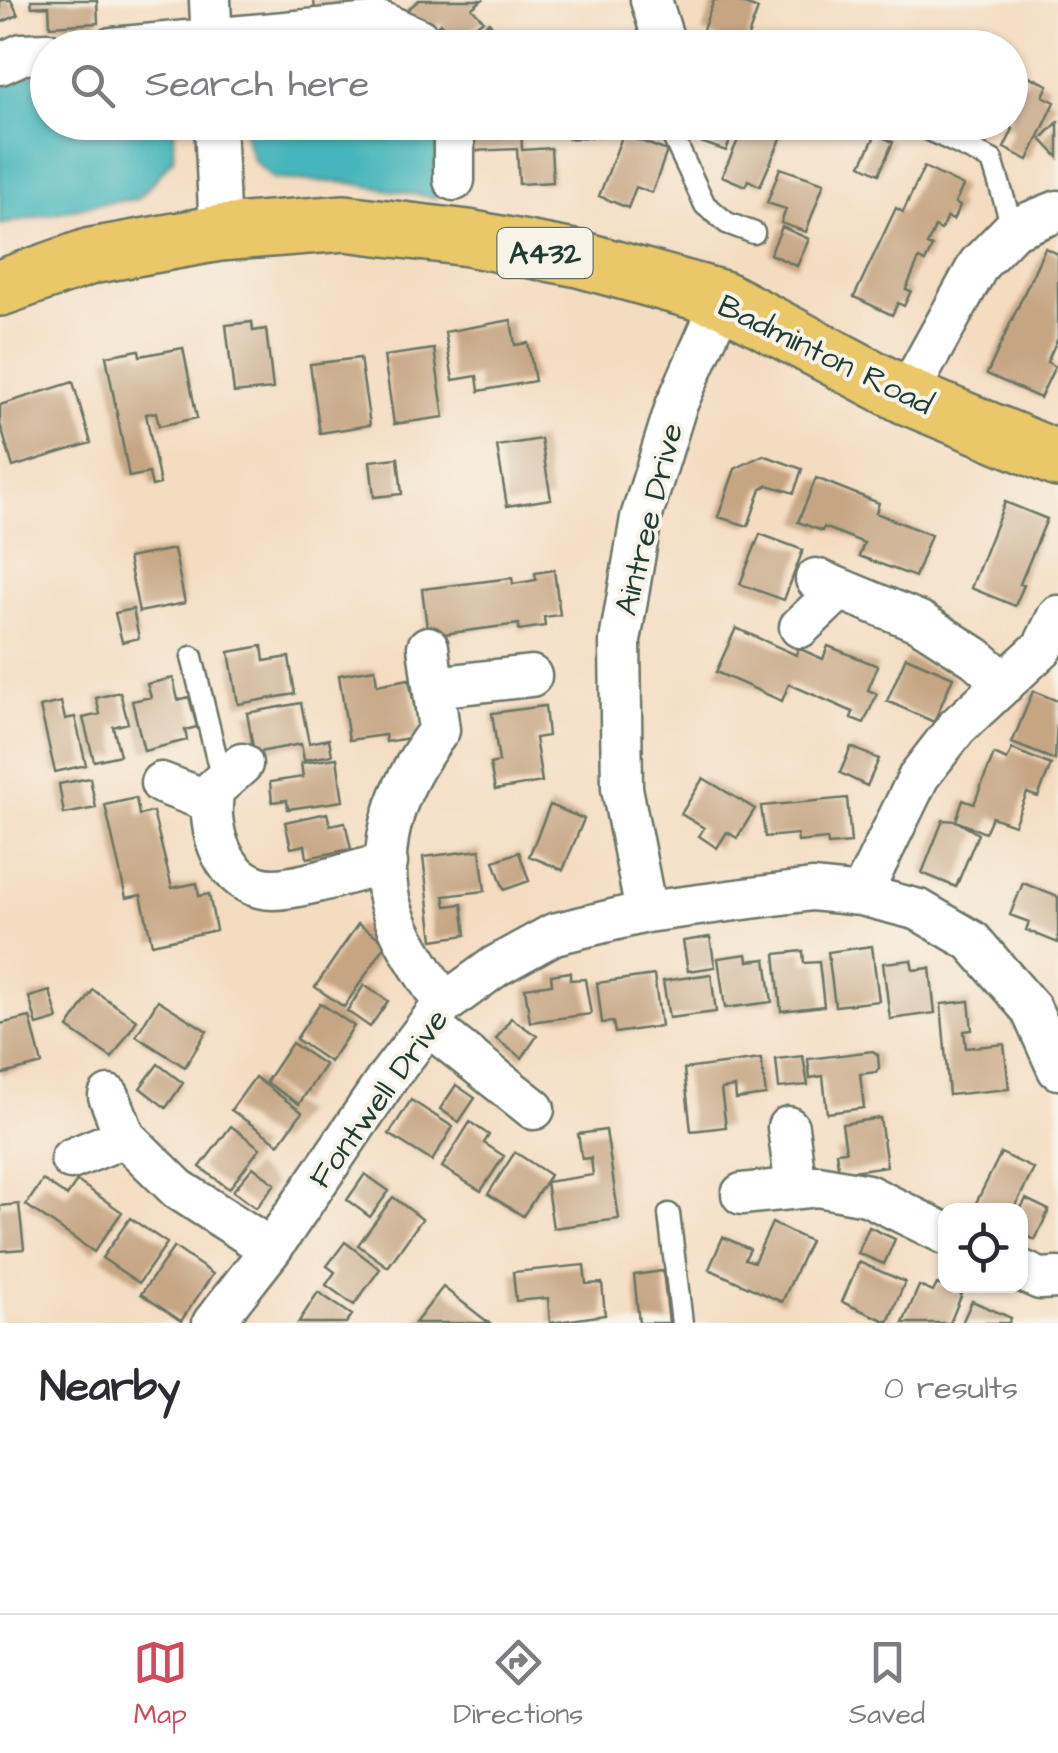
<!DOCTYPE html>
<style>
:root{--surface:#fff;--page:#f7f7f7;--text:#2b2b33;--muted:#7c7c81;--line:#e1e1e2;--accent:#d1495b}
body{margin:0;font-family:"Architects Daughter",sans-serif;background:var(--page);color:var(--text)}
.controls{position:absolute;right:30px;bottom:30px;display:grid;overflow:hidden;border-radius:20px;box-shadow:0 2px 8px #0004}
.controls button{width:90px;height:90px;display:grid;place-items:center;padding:0;border:0;border-bottom:2px solid var(--line);background:var(--surface);color:var(--text);font:50px sans-serif}
.list{margin:0;padding:0;list-style:none}
h2{display:flex;justify-content:space-between;align-items:center;height:130px;margin:0;padding:0 40px;font-size:42px}
h2 small{font-size:32px;font-weight:400;color:var(--muted)}
.icon{flex:none;width:55px;height:55px;fill:none;stroke:currentColor;stroke-width:2;stroke-linecap:round;stroke-linejoin:round}
.map{position:relative;flex:none;width:1058px;height:1323px;overflow:hidden}
.search{position:absolute;background:var(--surface);box-shadow:0 2px 8px #0004;left:30px;right:30px;top:30px;height:110px;display:flex;align-items:center;gap:25px;box-sizing:border-box;padding:0 35px;border-radius:55px;color:var(--muted);font-size:38px}
.sheet{height:290px;background:var(--surface)}
nav{display:flex;justify-content:space-around;align-items:center;box-sizing:border-box;height:140px;border-top:2px solid var(--line);background:var(--surface);font-size:28px;color:var(--muted)}
nav a{display:grid;justify-items:center;gap:5px}
nav .on{color:var(--accent)}
.map>svg:first-child{display:block}
.water{fill:#47b6bc;stroke:#337a78;stroke-width:2.5}
.building{fill:#c6a583}
.lines{fill:none;stroke-linecap:round;stroke-linejoin:round}
.lane-casing{stroke:#6a7565;stroke-width:25}
.street-casing{stroke:#6a7565;stroke-width:45}
.primary-casing{stroke:#6a7565;stroke-width:60}
.lane{stroke:#fff;stroke-width:20}
.street{stroke:#fff;stroke-width:40}
.primary{stroke:#eac769;stroke-width:55}
.labels{text-anchor:middle;stroke-width:8;stroke-linejoin:round;paint-order:stroke}
.shield{fill:#f7f3e8;stroke:#60746a;stroke-width:2.5}
.shield-label{font-size:30px;font-weight:bold;fill:#1f3d34}
.street-label{font-size:32px;fill:#1f3d34;stroke:#f7f3e8}
</style>
<div class="map">
<svg width="1058" height="1323" viewBox="0 0 1058 1323">
<rect width="100%" height="100%" fill="#f7f3e8"/>
<filter id="ink" filterUnits="userSpaceOnUse"><feTurbulence type="fractalNoise" baseFrequency=".01" numOctaves="2"/><feDisplacementMap in="SourceGraphic" scale="20" xChannelSelector="R" yChannelSelector="G"/><feConvolveMatrix kernelMatrix="1 2 1 2 8 2 1 2 1" color-interpolation-filters="sRGB"/></filter>
<filter id="wash" filterUnits="userSpaceOnUse"><feTurbulence type="fractalNoise" baseFrequency=".0048" numOctaves="4" result="noise"/><feDisplacementMap in="SourceGraphic" scale="40" xChannelSelector="R" yChannelSelector="G"/><feGaussianBlur stdDeviation="2.25" result="paint"/><feColorMatrix in="noise" values="0 0 0 0 0 0 0 0 0 0 0 0 0 0 0 0 0 1.4 0 .05"/><feComposite in="paint" operator="in"/></filter>
<g filter="url(#wash)">
<rect width="100%" height="100%" fill="#f4dcc1"/>
<path class="water" d="M47,73L48,122L175,123L173,159L138,199L96,204L0,225V79Z
M241,123H438L436,198L350,183L274,179L253,160Z"/>
<g id="blocks">
<path class="building" d="M0,0H11L18,15L0,23Z
M31,0H97L98,23L50,26L49,6L32,7Z
M314,0H365V9L315,12Z
M419,0H482L472,8L483,20L456,42L440,23L427,34L407,10Z
M714,0H734L758,9L746,42L754,45L753,48H724L726,41L702,32Z
M489,22L509,48H457Z
M925,33L954,48H918Z
M1029,76L1048,85L1043,96L1055,102L1028,160L1004,148L1013,129L998,122H1010V93L1016,80L1026,84Z
M471,122H521L522,150L551,148L553,182L519,184L517,149L472,151Z
M567,122H600L601,136L568,139Z
M683,122H737L726,151L678,134Z
M746,122H758L783,134L760,186L748,180L745,186L722,176Z
M944,122H967L963,131Z
M1058,122V157L1041,139Z
M623,134L667,151L652,193L636,187L628,208L599,196Z
M876,134L893,142L879,174L861,165Z
M924,167L963,186L955,203L960,206L953,220L947,217L941,230L935,227L927,245L932,247L925,262L919,259L906,289L911,291L904,306L898,303L892,315L854,297L896,208L903,212Z
M780,168L824,183L806,232L781,223L786,209L767,203Z
M782,227L809,239L797,266L770,254Z
M1045,248L1058,254V338L1047,362L1055,366L1040,398L987,374Z
M511,320L515,345L528,343L535,381L479,391L477,376L453,380L445,332Z
M252,322L253,331L266,329L273,389L234,393L226,325Z
M183,348L197,418L159,426L156,412L146,414L160,484L152,486L149,473L129,477L106,356L139,350L140,356Z
M434,349L444,417L394,424L384,356Z
M360,358L370,425L320,433L310,364Z
M73,382L91,443L13,467L0,424V405Z
M541,439L551,499L507,506L497,446Z
M763,455L802,469L794,493L768,485L761,489L748,526L718,517L735,469Z
M398,458L402,494L374,497L370,461Z
M816,478L879,503L876,513L931,535L915,577L859,556L864,543L824,527L822,531L798,522Z
M1005,502L1047,519L1020,584L1024,585L1015,606L971,588Z
M760,534L803,550L784,600L740,584Z
M174,549L185,603L139,612L128,558Z
M554,570L560,615L544,617L545,626L519,630V624L428,636L422,589L512,578L513,584L536,580L535,573Z
M133,609L139,638L122,642L115,613Z
M736,628L796,655L798,648L823,659L828,646L878,666L868,690L877,694L864,723L851,718L853,712L789,684L782,701L716,672Z
M262,646L264,661L289,657L295,694L238,704L229,652Z
M906,657L953,677L934,722L887,701Z
M375,669L377,685L409,679L420,736L386,742L385,735L349,740L339,675Z
M173,678L178,700L189,697L197,727L185,730L187,740L144,751L132,701L151,697L147,684Z
M1033,691L1058,701L1055,760L1012,743Z
M120,692L128,723L113,727L120,755L94,761L83,718L100,714L96,698Z
M61,702L65,719L75,717L86,765L55,772L40,707Z
M301,703L309,743L329,739L332,755L304,760L301,744L254,753L247,713Z
M545,706L548,736L535,738L542,782L495,790L490,764L499,762L492,713Z
M851,747L879,759L867,786L840,773Z
M1012,749L1051,765L1038,797L1027,793L1014,825L992,817L985,833L956,821L978,834L956,887L922,873L943,820L956,821L963,800L974,804L994,754L1007,760Z
M337,758L343,801L288,809L287,800L272,802L270,782L303,777L301,763Z
M90,778L96,808L64,814L59,784Z
M703,778L755,809L737,838L727,832L717,848L699,836L704,828L681,814Z
M136,798L139,815L153,812L172,888L197,883L199,896L209,894L216,930L152,944L141,895L126,898L105,805Z
M847,798L851,843L828,845L827,839L798,842L797,834L765,837L761,806Z
M550,805L584,819L563,870L529,856Z
M327,813L330,825L345,822L351,849L307,858L305,845L291,848L285,822Z
M480,850L485,891L444,896L446,906L462,904L466,935L433,940L423,857Z
M519,852L529,881L504,890L494,861Z
M1023,883L1058,897V943L1026,930L1029,922L1010,915Z
M358,924L387,943L344,1007L315,987Z
M710,937L715,967L688,971L683,941Z
M872,946L879,1001L835,1006L828,952Z
M803,951L804,963L819,962L824,1006L781,1011L775,954Z
M747,954L748,961L766,959L772,1002L725,1008L718,958Z
M911,960L913,970L930,968L935,1013L890,1019L883,963Z
M570,972V980L585,979L591,1014L530,1022L525,988L552,984L551,975Z
M711,974L716,1012L669,1018L663,981Z
M654,975L661,1026L615,1033L613,1022L602,1023L597,983Z
M364,985L388,1001L370,1027L347,1011Z
M93,990L137,1020L112,1058L68,1028Z
M50,991L58,1019L37,1025L29,997Z
M158,1000L207,1031L185,1067L136,1036Z
M969,1001L972,1030L964,1031L966,1048L1004,1044L1009,1089L949,1095L941,1004Z
M320,1003L354,1026L330,1062L296,1039Z
M30,1017L42,1064L0,1075V1024Z
M511,1018L537,1036L522,1058L496,1039Z
M292,1043L325,1065L299,1104L266,1082Z
M873,1051L878,1055L879,1068L876,1072L860,1074L864,1108L827,1113L823,1076L810,1078L808,1059Z
M803,1056L808,1085L779,1088L776,1059Z
M761,1059L766,1095L736,1099L735,1087L721,1089L726,1127L691,1131L684,1069Z
M158,1064L183,1083L166,1108L140,1088Z
M255,1077L302,1112L279,1144L231,1110Z
M456,1085L475,1098L459,1122L440,1109Z
M411,1100L453,1127L432,1161L389,1134Z
M880,1118L887,1166L839,1173L836,1152L846,1151L842,1124Z
M470,1122L489,1135L484,1143L504,1156L481,1191L442,1167Z
M231,1126L260,1148L229,1189L200,1167Z
M606,1130L619,1219L553,1228L546,1182L593,1175L591,1158L582,1159L578,1134Z
M515,1152L550,1175L523,1216L488,1194Z
M1001,1153L1034,1169L1013,1210H980L974,1207Z
M253,1167L275,1184L256,1208L233,1191Z
M365,1174L389,1191L370,1217L347,1200Z
M43,1180L67,1196L77,1181L122,1212L94,1252L26,1205Z
M393,1197L422,1219L388,1267L358,1245Z
M1026,1199L1049,1210L1035,1240L1020,1232V1210Z
M19,1204L24,1249L0,1251V1206Z
M130,1218L167,1243L139,1283L102,1258Z
M772,1223L810,1241L782,1302L709,1269L723,1237L750,1249L745,1259L754,1262Z
M869,1227L895,1239L884,1264L858,1253Z
M345,1242L380,1269L354,1305L326,1285L335,1272L327,1266Z
M174,1247L213,1274L181,1321L141,1294Z
M859,1262L905,1282L888,1322L842,1302Z
M584,1265L586,1284L602,1283L605,1315L550,1323L548,1298L516,1301L513,1272Z
M663,1271L669,1323H639L634,1275Z
M937,1284L962,1294L950,1323H903L919,1286L933,1292Z
M443,1287L489,1323H415Z
M318,1292L352,1315L346,1323H298Z
M972,1301L1011,1318L1009,1323H962Z"/>
</g>
</g>
<g filter="url(#ink)">
<use href="#blocks" fill-opacity="0" stroke="#6a7565" stroke-width="2.5"/>
<g class="lines">
<defs>
<path id="lane" d="M666,122L705,205L727,223L754,233
M912,122L992,160L1013,229
M192,657L222,780
M669,1214L682,1323"/>
<path id="street" d="M210,0L212,48
M651,0L666,48
M112,48L383,23L419,39L425,48
M0,64L22,54L48,53
M215,122L220,233
M454,180V122
M906,396L979,264L1013,229L1058,211
M816,579L920,622L976,658L1005,683
M800,627L839,590
M428,647L439,730C402,780 378,830 388,894C395,934 424,971 444,1004
M434,687L531,676
M242,764L214,789C205,829 224,888 273,889C301,889 358,870 387,863
M161,783L211,802
M861,895L919,776L957,727L1043,647L1058,616
M646,912L622,788L620,641L641,518L676,406L723,299
M428,1025L534,1109
M109,1096L125,1137L178,1189L271,1249
M788,1127L796,1188
M71,1159L125,1137
M742,1194L818,1186L867,1195L946,1234
M1020,1270L1040,1279L1058,1278
M213,1323L271,1249L389,1076L444,1004L496,966L554,934L646,912L812,890L861,895L919,910L972,941L1031,1009L1058,1069"/>
<path id="primary" d="M0,288L91,256L220,233L345,223L468,238L579,259L723,299L906,396L1058,459"/>
</defs>
<use href="#lane" class="lane-casing"/>
<use href="#street" class="street-casing"/>
<use href="#primary" class="primary-casing"/>
<use href="#lane" class="lane"/>
<use href="#street" class="street"/>
<use href="#primary" class="primary"/>
</g>
</g>
<g class="labels">
<rect class="shield" x="497.5" y="228" width="95" height="50" rx="8"/>
<g class="shield-label">
<text x="545" y="263">A432</text>
</g>
<g class="street-label">
<text transform="translate(826 354) rotate(26)" y="11">Badminton Road</text>
<text transform="translate(648 519) rotate(-76)" y="11">Aintree Drive</text>
<text transform="translate(378 1098) rotate(-54)" y="11">Fontwell Drive</text>
</g>
</g>
</svg>
<div class="controls">
<button><svg class="icon" aria-label="locate" viewBox="0 0 24 24"><circle cx="12" cy="12" r="6"/><path d="M12 2v4M12 18v4M2 12h4M18 12h4"/></svg></button>
</div>
<div class="search"><svg class="icon" aria-label="search" viewBox="0 0 24 24"><circle cx="10" cy="10" r="6"/><path d="M15 15l6 6"/></svg>Search here</div>
</div>
<section class="sheet">
<h2>Nearby<small>0 results</small></h2>
<ul class="list">
</ul>
</section>
<nav>
<a class="on"><svg class="icon" aria-label="map" viewBox="0 0 24 24"><path d="M3 6l6-2 6 2 6-2v14l-6 2-6-2-6 2zM9 4v14M15 6v14"/></svg>Map</a>
<a><svg class="icon" aria-label="directions" viewBox="0 0 24 24"><path d="M12 3l9 9-9 9-9-9zM9 14v-3h6M13 9l2 2-2 2"/></svg>Directions</a>
<a><svg class="icon" aria-label="saved" viewBox="0 0 24 24"><path d="M7 4h10v16l-5-4-5 4z"/></svg>Saved</a>
</nav>
